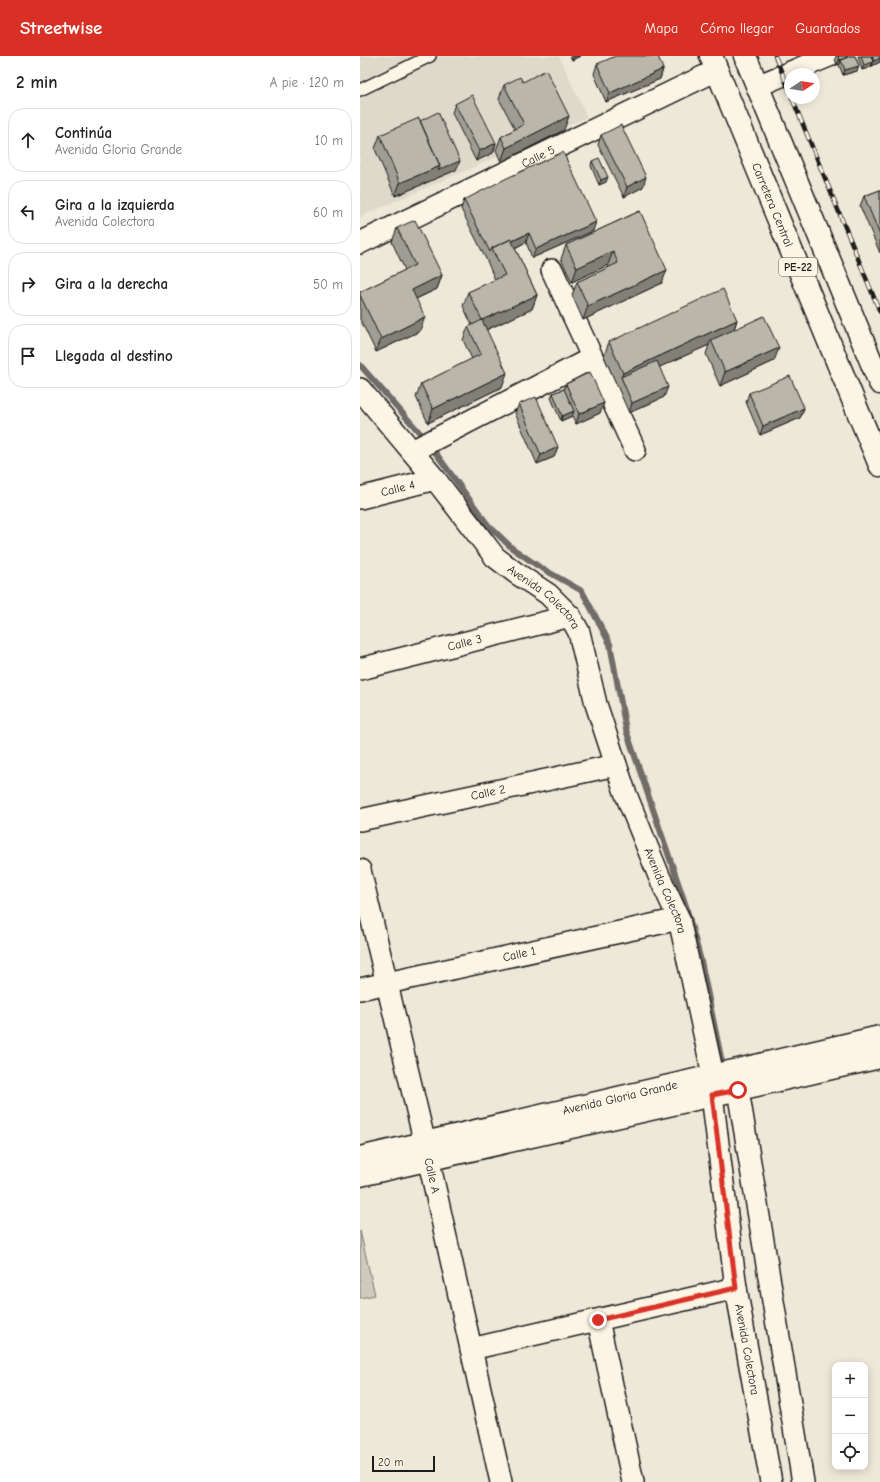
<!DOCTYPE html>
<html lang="es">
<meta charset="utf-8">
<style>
:root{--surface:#fff;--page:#f2f2f2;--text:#202124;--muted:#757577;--line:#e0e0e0;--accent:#d93025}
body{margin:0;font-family:"Comic Neue",sans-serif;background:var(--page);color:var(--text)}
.controls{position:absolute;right:12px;bottom:12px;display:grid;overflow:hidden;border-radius:8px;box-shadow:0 2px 10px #0003}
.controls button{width:36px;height:36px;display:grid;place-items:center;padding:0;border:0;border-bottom:1px solid var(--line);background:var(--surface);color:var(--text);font:20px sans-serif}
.compass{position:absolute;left:424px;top:12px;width:36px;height:36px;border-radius:50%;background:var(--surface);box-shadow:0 2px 10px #0003;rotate:78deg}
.scale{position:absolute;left:12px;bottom:10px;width:63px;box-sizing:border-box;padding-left:4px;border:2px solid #1c1c1c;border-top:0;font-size:11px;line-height:14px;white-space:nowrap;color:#1c1c1c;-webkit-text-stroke:3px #fcf5e5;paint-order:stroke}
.stop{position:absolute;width:12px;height:12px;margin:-9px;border:3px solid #d93025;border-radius:50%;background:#fff}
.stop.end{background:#d93025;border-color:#fff;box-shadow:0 1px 4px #0008}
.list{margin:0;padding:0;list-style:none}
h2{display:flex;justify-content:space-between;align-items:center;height:52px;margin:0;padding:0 16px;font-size:17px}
h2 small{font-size:13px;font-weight:400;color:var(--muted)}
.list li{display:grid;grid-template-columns:26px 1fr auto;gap:12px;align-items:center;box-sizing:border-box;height:64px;margin:0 8px 8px;padding:0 8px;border:1px solid var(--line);border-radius:16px}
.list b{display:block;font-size:15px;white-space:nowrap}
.list p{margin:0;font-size:13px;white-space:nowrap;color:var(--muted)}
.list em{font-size:13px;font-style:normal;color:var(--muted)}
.icon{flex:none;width:22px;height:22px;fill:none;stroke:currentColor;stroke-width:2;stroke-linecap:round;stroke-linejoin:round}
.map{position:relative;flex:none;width:520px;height:1426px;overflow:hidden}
header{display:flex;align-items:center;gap:24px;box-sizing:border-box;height:56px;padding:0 20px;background:var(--accent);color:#fff}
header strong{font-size:19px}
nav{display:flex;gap:22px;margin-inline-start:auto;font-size:14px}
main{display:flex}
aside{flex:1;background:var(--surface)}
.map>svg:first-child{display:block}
.built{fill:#ded9cb}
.green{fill:#cfcabd;stroke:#76736c}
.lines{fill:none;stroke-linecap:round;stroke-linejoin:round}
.stream{stroke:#6f6c67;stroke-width:6}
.service-casing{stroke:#1c1c1c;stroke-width:14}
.minor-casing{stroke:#1c1c1c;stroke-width:24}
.tertiary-casing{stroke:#1c1c1c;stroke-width:25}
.trunk-casing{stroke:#1c1c1c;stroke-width:25}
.service{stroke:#fcf5e5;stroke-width:11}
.minor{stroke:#fcf5e5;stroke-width:21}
.tertiary{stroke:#fcf5e5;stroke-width:22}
.trunk{stroke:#fcf5e5;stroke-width:22}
.rail-casing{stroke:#1c1c1c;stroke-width:4.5}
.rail{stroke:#fcf5e5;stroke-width:3;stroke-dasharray:9;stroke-linecap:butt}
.wall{fill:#a09d92;stroke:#1c1c1c}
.shaded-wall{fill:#827f77;stroke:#1c1c1c}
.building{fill:#bab6aa;stroke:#1c1c1c}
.route{stroke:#d93025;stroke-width:5}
.labels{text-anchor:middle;stroke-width:3;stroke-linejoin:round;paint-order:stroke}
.shield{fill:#fcf5e5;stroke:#5f5d58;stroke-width:1}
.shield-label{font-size:11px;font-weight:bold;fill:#1c1c1c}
.street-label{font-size:12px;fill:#1c1c1c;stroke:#fcf5e5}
</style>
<header>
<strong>Streetwise</strong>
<nav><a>Mapa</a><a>Cómo llegar</a><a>Guardados</a></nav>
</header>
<main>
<aside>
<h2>2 min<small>A pie · 120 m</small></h2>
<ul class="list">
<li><svg class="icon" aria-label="ahead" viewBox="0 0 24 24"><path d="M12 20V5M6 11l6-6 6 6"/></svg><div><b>Continúa</b><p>Avenida Gloria Grande</p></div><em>10 m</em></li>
<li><svg class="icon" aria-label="left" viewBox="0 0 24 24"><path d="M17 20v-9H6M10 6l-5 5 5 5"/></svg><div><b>Gira a la izquierda</b><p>Avenida Colectora</p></div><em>60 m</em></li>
<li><svg class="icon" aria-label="right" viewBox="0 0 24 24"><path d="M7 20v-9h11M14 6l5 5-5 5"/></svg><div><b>Gira a la derecha</b></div><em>50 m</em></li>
<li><svg class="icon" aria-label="arrive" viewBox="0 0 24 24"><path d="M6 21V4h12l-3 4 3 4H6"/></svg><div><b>Llegada al destino</b></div></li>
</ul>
</aside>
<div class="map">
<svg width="520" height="1426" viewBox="0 0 520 1426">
<rect width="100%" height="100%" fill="#eee8d9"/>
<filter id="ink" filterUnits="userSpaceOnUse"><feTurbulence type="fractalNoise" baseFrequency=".025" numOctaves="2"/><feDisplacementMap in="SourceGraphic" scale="8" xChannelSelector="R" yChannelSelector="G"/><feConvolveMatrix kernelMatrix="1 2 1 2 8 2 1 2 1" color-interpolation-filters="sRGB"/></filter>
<g filter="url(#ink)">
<path class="built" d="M0,0H199L227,61L0,161Z"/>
<path class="green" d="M0,1175L15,1239L0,1242Z"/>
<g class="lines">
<path class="stream" d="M0,309L67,385L128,469L152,492L178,510L222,535L250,588L266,674L326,850L341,905L363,1011"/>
<defs>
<path id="service" d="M0,34L70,0"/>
<g id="minor">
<path d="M397,30L469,0"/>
<path id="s1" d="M0,187L357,14"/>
<path d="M192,214L275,394"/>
<path id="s2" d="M0,333L75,423L135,501L156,517L188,538L210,560L219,576L236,648L265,736L299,820L319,863L353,1019L352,1039L376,1232L411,1426"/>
<path d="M52,395L232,302"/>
<path id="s3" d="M0,442L75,423"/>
<path id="s4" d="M0,613L210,560"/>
<path id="s5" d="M0,764L256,709"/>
<path id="s6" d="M0,814L65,1088L141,1426"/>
<path id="s7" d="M0,933L319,863"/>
<path d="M378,1034L443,1426"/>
<path d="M238,1264L273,1426"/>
<path d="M111,1293L376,1232"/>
</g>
<g id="tertiary">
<path id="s8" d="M0,1102L520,981"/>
<path d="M0,1119L520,1001"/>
</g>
<g id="trunk">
<path id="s9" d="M351,0L520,409"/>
<path d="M385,0L520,327"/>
</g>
</defs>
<use href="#service" class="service-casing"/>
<use href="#minor" class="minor-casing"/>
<use href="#tertiary" class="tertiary-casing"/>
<use href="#trunk" class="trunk-casing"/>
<use href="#service" class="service"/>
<use href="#minor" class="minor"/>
<use href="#tertiary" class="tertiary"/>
<use href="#trunk" class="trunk"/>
<defs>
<path id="rail" d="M415,0L430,36
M432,42L520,256"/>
</defs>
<use href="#rail" class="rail-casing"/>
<use href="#rail" class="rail"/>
</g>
<path class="wall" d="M210,0H220L212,4Z
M476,0H495L499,10L497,15L483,19L479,9L480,8L477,9L475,3Z
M498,0H520V6L512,10V8L511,11L502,14Z
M237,8L303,13L300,23L246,46L234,18Z
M163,26L204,74L141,106L136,94L141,81L155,73L139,43L144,29Z
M95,48L136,87L133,97L116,105L92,57Z
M60,65L96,114L35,140L15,93L20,79Z
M241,79L283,131L264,141L238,89Z
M232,105L246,126L239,129L231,110Z
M520,134V197L500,150L504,140Z
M104,144L233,175L172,202L166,186L155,192L177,239L172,253L126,274L142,331L68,367L56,341L61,328L112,303L103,284L108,271L112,269L103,250L108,236L135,224L127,205L101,153Z
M280,155L302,227L223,264L212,239L217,226L249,211L248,209L212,226L201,203L206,189Z
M37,172L82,219L77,233L56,243L60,275L16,296L0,263V236L45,214L32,186Z
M377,264L374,274L414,305L360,330L346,298L349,289L299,311L304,341L269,357L244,300L249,286Z
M206,328L244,347L240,357L216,368L212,360L201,365L191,342L193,337L204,333Z
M389,337L444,352L440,362L400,379L386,346Z
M159,348L194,401L177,408L155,357Z"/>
<path class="shaded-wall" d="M214,0H220L212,4Z
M488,1L481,4L480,8L477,9L479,4Z
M520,2V6L512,10L514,5Z
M513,6L511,11L502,14L504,9Z
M499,10L497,15L483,19L485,14Z
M303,13L300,23L246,46L250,37Z
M209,60L204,74L141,106L146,92Z
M136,87L133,97L116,105L119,95Z
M100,105L96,114L35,140L40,127L80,110Z
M248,121L246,126L239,129L241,124Z
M286,121L283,131L264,141L267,131Z
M236,166L233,175L172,202L176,193Z
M169,177L166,186L136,201L133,195Z
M253,195L248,209L212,226L217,212Z
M307,214L302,227L223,264L228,250Z
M82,219L77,233L47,247L52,234Z
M177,239L172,253L117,278L122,264Z
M65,261L60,275L16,296L21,283Z
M377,264L372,278L351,284L349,289L264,327L261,321L263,317Z
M419,292L414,305L360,330L365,316Z
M147,317L142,331L68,367L73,353Z
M308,331L304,341L269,357L272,347Z
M244,347L240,357L216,368L219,358Z
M444,352L440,362L400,379L403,370Z
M214,355L212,360L201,365L202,360Z
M198,391L194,401L177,408L181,399Z"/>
<path class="building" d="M256,0H298L303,13L250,37L237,8Z
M478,0H495L499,10L485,14L481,4L488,1L479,4Z
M501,0H511L513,6L504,9Z
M512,0H520V2L514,5Z
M186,14L209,60L146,92L141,81L164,68L144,29L160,21L163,26Z
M112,39L136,87L119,95L95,48Z
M78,56L100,105L78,114L80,110L60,65Z
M59,62L80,110L40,127L20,79Z
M261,69L286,121L267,131L241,79Z
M203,96L236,166L176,193L169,177L152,185L151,183L132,192L130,196L104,144L145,123Z
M239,102L248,121L241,124L232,105Z
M520,134V179L504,140Z
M280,155L307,214L228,250L217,226L258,207L253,195L217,212L206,189Z
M55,164L82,219L52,234L65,261L21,283L0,239V236L55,209L37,172Z
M151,183L177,239L122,264L108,236L145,219L132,192Z
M363,233L377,264L263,317L249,286Z
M404,260L419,292L365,316L351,284Z
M122,264L147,317L73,353L61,328L121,298L108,271Z
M297,305L308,331L272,347L261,321Z
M230,316L244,347L219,358L206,328Z
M430,320L444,352L403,370L389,337Z
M204,333L214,355L202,360L193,337Z
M176,341L198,391L181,399L159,348Z"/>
</g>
<g class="lines" filter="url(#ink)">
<path class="route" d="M238,1264L376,1232L352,1039L378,1034"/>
</g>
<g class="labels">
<rect class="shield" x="419" y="202" width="38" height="18" rx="3"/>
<g class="shield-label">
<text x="438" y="215">PE-22</text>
</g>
<g class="street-label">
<text dy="4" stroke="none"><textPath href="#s1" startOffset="198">Calle 5</textPath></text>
<text dy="4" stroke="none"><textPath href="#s9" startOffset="161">Carretera Central</textPath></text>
<text dy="4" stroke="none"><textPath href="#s3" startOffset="39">Calle 4</textPath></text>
<text dy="4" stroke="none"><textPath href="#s2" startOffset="279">Avenida Colectora</textPath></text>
<text dy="4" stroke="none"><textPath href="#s4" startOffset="108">Calle 3</textPath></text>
<text dy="4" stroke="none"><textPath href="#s5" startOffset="131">Calle 2</textPath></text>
<text dy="4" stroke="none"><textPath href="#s2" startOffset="603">Avenida Colectora</textPath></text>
<text dy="4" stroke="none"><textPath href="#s7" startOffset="163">Calle 1</textPath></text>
<text dy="4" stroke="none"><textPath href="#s8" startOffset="267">Avenida Gloria Grande</textPath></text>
<text dy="4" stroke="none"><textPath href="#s6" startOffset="314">Calle A</textPath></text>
<text dy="4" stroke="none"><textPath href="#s2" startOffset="1071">Avenida Colectora</textPath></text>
</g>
</g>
</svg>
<div class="controls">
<button>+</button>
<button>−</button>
<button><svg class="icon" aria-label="locate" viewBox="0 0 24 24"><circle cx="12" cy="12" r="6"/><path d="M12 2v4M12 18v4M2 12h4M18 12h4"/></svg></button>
</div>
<svg class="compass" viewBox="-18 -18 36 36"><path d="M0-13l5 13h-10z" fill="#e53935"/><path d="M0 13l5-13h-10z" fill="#757577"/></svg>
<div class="scale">20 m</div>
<div class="stop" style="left:378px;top:1034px"></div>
<div class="stop end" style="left:238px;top:1264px"></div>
</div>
</main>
